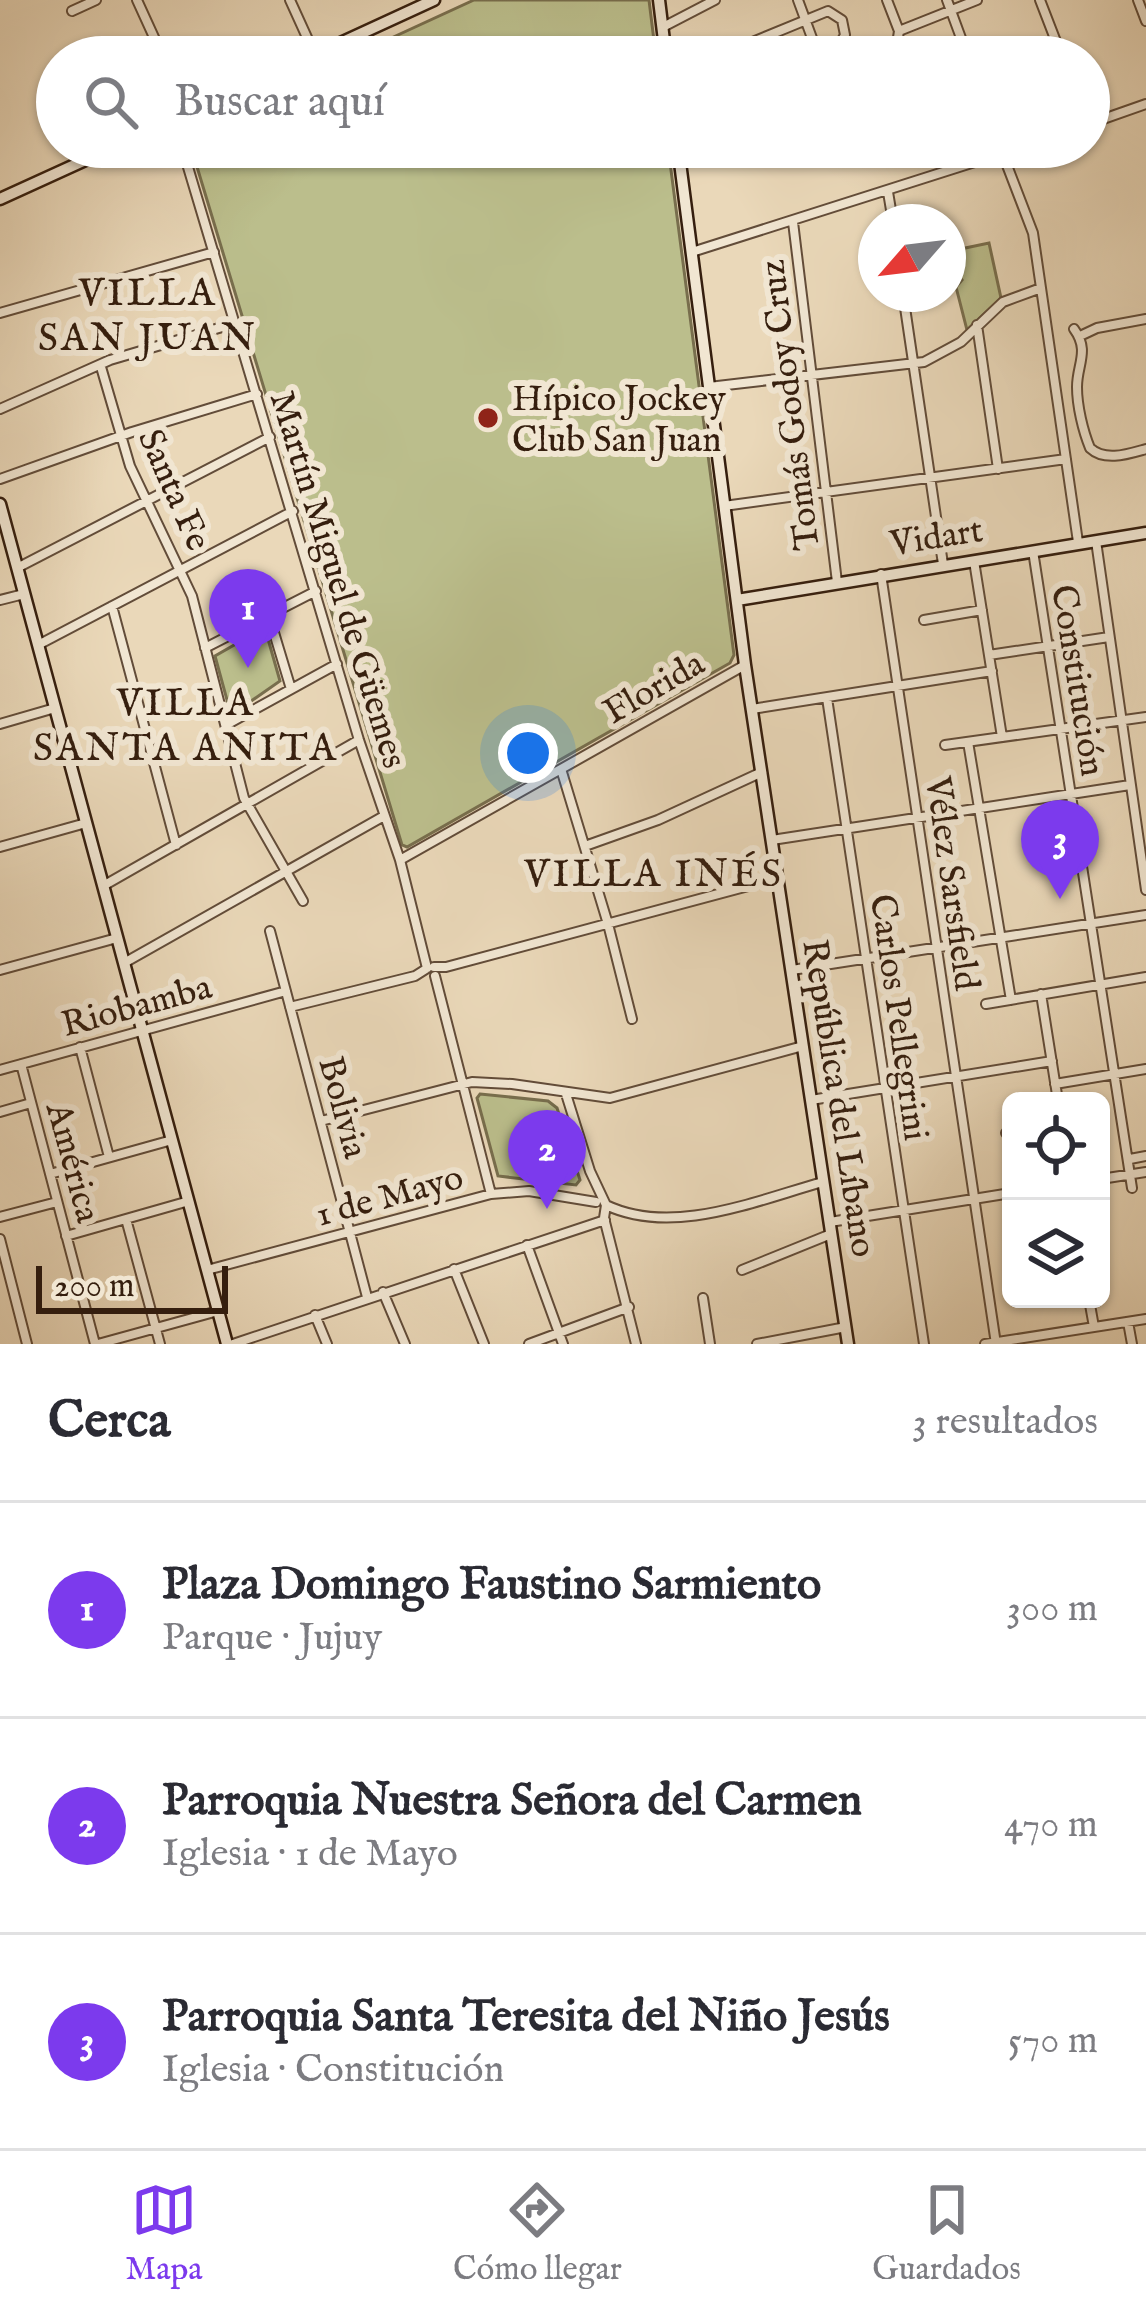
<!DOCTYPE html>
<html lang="es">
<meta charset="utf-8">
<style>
:root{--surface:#fff;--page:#f7f7f7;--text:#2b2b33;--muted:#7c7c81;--line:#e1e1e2;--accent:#7c3aed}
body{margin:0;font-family:"IM FELL English",serif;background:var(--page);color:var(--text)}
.controls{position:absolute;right:36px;bottom:36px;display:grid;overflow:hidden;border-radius:18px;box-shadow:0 3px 9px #0004}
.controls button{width:108px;height:108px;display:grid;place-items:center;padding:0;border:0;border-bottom:3px solid var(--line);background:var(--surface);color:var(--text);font:60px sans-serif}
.compass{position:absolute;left:858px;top:204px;width:108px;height:108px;border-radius:50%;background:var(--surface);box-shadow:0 3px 9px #0004;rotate:242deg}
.scale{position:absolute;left:36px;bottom:30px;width:192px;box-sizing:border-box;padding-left:12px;border:6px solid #351e0e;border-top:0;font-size:33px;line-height:42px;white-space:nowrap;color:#351e0e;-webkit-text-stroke:9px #f1e6d2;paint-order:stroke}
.you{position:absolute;left:528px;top:753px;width:42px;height:42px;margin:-30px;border:9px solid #fff;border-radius:50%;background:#1a73e8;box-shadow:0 0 0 18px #1a73e833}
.badge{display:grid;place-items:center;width:78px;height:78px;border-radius:50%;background:var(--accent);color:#fff;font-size:39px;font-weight:700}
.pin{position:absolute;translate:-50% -99px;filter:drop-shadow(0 3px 6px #0008)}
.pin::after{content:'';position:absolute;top:63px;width:42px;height:36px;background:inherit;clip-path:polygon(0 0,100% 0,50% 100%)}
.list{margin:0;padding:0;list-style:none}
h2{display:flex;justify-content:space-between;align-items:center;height:156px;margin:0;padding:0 48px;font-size:51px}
h2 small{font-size:39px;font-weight:400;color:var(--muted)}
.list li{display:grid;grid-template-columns:78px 1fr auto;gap:36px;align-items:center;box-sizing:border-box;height:216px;padding:0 48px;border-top:3px solid var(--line)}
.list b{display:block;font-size:45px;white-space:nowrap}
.list p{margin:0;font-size:39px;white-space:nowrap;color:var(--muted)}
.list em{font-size:39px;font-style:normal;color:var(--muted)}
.icon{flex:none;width:66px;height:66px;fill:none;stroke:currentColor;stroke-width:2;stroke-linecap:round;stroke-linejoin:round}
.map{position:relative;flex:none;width:1146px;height:1344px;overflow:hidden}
.search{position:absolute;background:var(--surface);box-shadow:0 3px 9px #0004;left:36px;right:36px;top:36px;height:132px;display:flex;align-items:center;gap:30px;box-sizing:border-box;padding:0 42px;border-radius:66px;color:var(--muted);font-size:45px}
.sheet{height:804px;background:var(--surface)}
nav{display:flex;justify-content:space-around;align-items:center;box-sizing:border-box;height:168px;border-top:3px solid var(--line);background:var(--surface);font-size:33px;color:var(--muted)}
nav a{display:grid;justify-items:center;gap:6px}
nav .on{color:var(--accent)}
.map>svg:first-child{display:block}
.green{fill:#bbbe8c;stroke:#786e4d;stroke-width:3}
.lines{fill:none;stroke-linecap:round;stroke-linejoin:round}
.street-casing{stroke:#624c39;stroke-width:12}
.secondary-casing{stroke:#351e0e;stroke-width:15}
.street{stroke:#f1e6d2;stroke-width:8}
.secondary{stroke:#f1e6d2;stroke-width:10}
.poi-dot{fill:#8f2418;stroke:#f1e6d2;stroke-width:4.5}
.labels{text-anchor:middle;stroke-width:12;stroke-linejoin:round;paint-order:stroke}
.poi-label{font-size:36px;fill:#351e0e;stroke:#f1e6d2;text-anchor:start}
.street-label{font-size:36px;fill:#351e0e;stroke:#f1e6d2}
.neighbourhood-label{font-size:39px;letter-spacing:3px;fill:#351e0e;stroke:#f1e6d2}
</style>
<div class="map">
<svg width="1146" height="1344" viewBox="0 0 1146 1344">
<rect width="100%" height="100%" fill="#ead8b9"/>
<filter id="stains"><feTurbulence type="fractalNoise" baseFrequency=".00167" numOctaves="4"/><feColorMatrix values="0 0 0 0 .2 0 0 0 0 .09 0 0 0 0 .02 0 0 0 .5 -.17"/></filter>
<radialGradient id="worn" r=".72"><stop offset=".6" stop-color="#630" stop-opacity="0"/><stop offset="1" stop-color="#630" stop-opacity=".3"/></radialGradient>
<path class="green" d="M474,0H649L656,57H350Z
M191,147H668L734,655L730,663L407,847L402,845Z
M989,243L1001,298L967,330L956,287L962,280L955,272L951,251Z
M262,629L266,632L280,681L234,713L230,711L215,656Z
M480,1094L548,1101L557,1108L580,1180L576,1185L498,1176L477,1098Z"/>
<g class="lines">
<defs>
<path id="street" d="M137,0L163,57
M290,0L315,55
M798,0L819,57
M887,0L899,31L895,57
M947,0L968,57
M1040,0L1062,57
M1138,0L1146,21
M72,11L96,0
M663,27L715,0
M899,31L977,0
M716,57L828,11L842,20L845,35L836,50L818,57
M1089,124L1146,104
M182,147L359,740L400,860L427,968
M1000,147L1033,233L1078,542
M680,163L726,147
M888,192L893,222
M793,222L837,582
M692,252L1022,147
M903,294L943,564
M0,313L214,252
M977,325L998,469
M1074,329C1090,351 1077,364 1077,387C1077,406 1083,431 1090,448C1105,462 1128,454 1146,449
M1080,336L1097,328L1146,319
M101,367L130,466L192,596L244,798L303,901
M709,387L924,362L961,342L1003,302L1041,288
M0,409L110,360L236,323
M0,479L132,432L257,394
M724,506L1066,459
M1096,541L1146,890
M1033,551L1132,1188
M974,561L1002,737
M17,568L270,437
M881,574L996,1344
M0,600L24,594
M112,606L176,845
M269,616L291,689
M924,620L982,610
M38,645L293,511
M205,648L316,591
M989,655L1109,637
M827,698L924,1344
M752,709L992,671
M0,724L55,708
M226,725L337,664
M968,742L1011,1000
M945,745L1146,717
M561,769L608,924L632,1019
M772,840L1130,785
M585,846L658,820L762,772
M0,847L86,823
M400,860L745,665
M103,886L359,740
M270,931L367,1297
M124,963L384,816
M434,967H446L778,878
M0,970L117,938
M792,970L1146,915
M435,976L491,1194
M1041,994L1058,1101
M986,1004L1146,977
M290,1007L415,976L426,969
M80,1047L109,1157
M21,1064L95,1344
M0,1070L286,991
M1055,1084L1146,1069
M566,1094L590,1171L606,1205L604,1218L636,1344
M811,1100L1052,1061
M0,1112L31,1103
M321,1121L472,1082L512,1084L610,1098L803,1046
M1006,1133H1011
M1130,1159L1146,1156
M50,1174L172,1140
M1101,1179L1146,1172
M606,1205C673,1237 757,1200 823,1182
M0,1217L57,1202
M126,1219L160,1344
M830,1222L1011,1193
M66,1236L189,1201
M0,1239L27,1344
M527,1245L563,1344
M454,1269L484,1344
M207,1270L491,1194L529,1191L596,1202
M742,1270L831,1234
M383,1292L405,1344
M703,1298L710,1344
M1089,1299L1094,1327
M315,1315L327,1344
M1128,1322L1132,1344
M98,1344L218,1311
M233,1344L605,1220
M529,1344L629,1307
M757,1344L846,1327
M985,1344L1146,1319"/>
<path id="secondary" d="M659,0L666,57
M310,57L434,0
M678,147L745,665L848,1344
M0,199L114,147
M0,504L227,1344
M737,600L1146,533"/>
</defs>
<use href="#street" class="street-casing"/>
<use href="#secondary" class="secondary-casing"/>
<use href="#street" class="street"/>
<use href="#secondary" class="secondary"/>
</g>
<circle class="poi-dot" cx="488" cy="418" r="12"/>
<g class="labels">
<g class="poi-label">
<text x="512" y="410">Hípico Jockey<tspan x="512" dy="41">Club San Juan</tspan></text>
</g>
<g class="street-label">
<text transform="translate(788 405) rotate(-97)" y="13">Tomás Godoy Cruz</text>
<text transform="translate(176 489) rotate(66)" y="13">Santa Fe</text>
<text transform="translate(936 535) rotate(-9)" y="13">Vidart</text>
<text transform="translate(340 579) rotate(73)" y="13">Martín Miguel de Güemes</text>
<text transform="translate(1080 680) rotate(81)" y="13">Constitución</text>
<text transform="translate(653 686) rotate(-30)" y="13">Florida</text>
<text transform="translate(954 883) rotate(82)" y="13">Vélez Sarsfield</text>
<text transform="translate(136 1004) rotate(-15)" y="13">Riobamba</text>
<text transform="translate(901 1017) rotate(82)" y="13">Carlos Pellegrini</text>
<text transform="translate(841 1098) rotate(81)" y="13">República del Líbano</text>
<text transform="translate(345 1107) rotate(75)" y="13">Bolivia</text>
<text transform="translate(75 1162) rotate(75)" y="13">América</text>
<text transform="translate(389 1194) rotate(-15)" y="13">1 de Mayo</text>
</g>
<g class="neighbourhood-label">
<text x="148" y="305">VILLA<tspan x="148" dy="45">SAN JUAN</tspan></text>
<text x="186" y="715">VILLA<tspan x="186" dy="45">SANTA ANITA</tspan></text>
<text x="654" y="886">VILLA INÉS</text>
</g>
</g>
<rect width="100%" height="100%" filter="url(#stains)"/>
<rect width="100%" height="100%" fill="url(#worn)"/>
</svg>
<div class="controls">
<button><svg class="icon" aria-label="locate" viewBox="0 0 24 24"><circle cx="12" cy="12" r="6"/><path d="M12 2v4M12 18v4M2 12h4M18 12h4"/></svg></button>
<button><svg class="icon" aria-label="layers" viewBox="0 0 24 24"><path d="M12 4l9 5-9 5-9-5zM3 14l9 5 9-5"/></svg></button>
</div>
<svg class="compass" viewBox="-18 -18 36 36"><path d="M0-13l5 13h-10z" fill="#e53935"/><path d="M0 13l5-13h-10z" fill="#7c7c81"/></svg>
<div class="scale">200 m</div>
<div class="you"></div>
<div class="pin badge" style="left:248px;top:668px">1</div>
<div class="pin badge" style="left:547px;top:1209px">2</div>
<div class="pin badge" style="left:1060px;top:899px">3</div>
<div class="search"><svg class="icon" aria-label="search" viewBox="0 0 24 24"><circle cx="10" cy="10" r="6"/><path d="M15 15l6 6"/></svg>Buscar aquí</div>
</div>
<section class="sheet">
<h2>Cerca<small>3 resultados</small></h2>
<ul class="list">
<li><span class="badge">1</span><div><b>Plaza Domingo Faustino Sarmiento</b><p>Parque · Jujuy</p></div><em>300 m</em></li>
<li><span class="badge">2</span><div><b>Parroquia Nuestra Señora del Carmen</b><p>Iglesia · 1 de Mayo</p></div><em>470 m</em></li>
<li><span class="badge">3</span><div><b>Parroquia Santa Teresita del Niño Jesús</b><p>Iglesia · Constitución</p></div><em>570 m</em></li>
</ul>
</section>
<nav>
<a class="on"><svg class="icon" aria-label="map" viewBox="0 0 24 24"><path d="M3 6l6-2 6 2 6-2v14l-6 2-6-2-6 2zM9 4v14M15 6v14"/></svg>Mapa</a>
<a><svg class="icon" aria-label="directions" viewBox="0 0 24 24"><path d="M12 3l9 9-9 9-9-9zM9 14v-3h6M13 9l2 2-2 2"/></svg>Cómo llegar</a>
<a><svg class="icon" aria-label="saved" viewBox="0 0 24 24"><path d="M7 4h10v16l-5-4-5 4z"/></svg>Guardados</a>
</nav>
